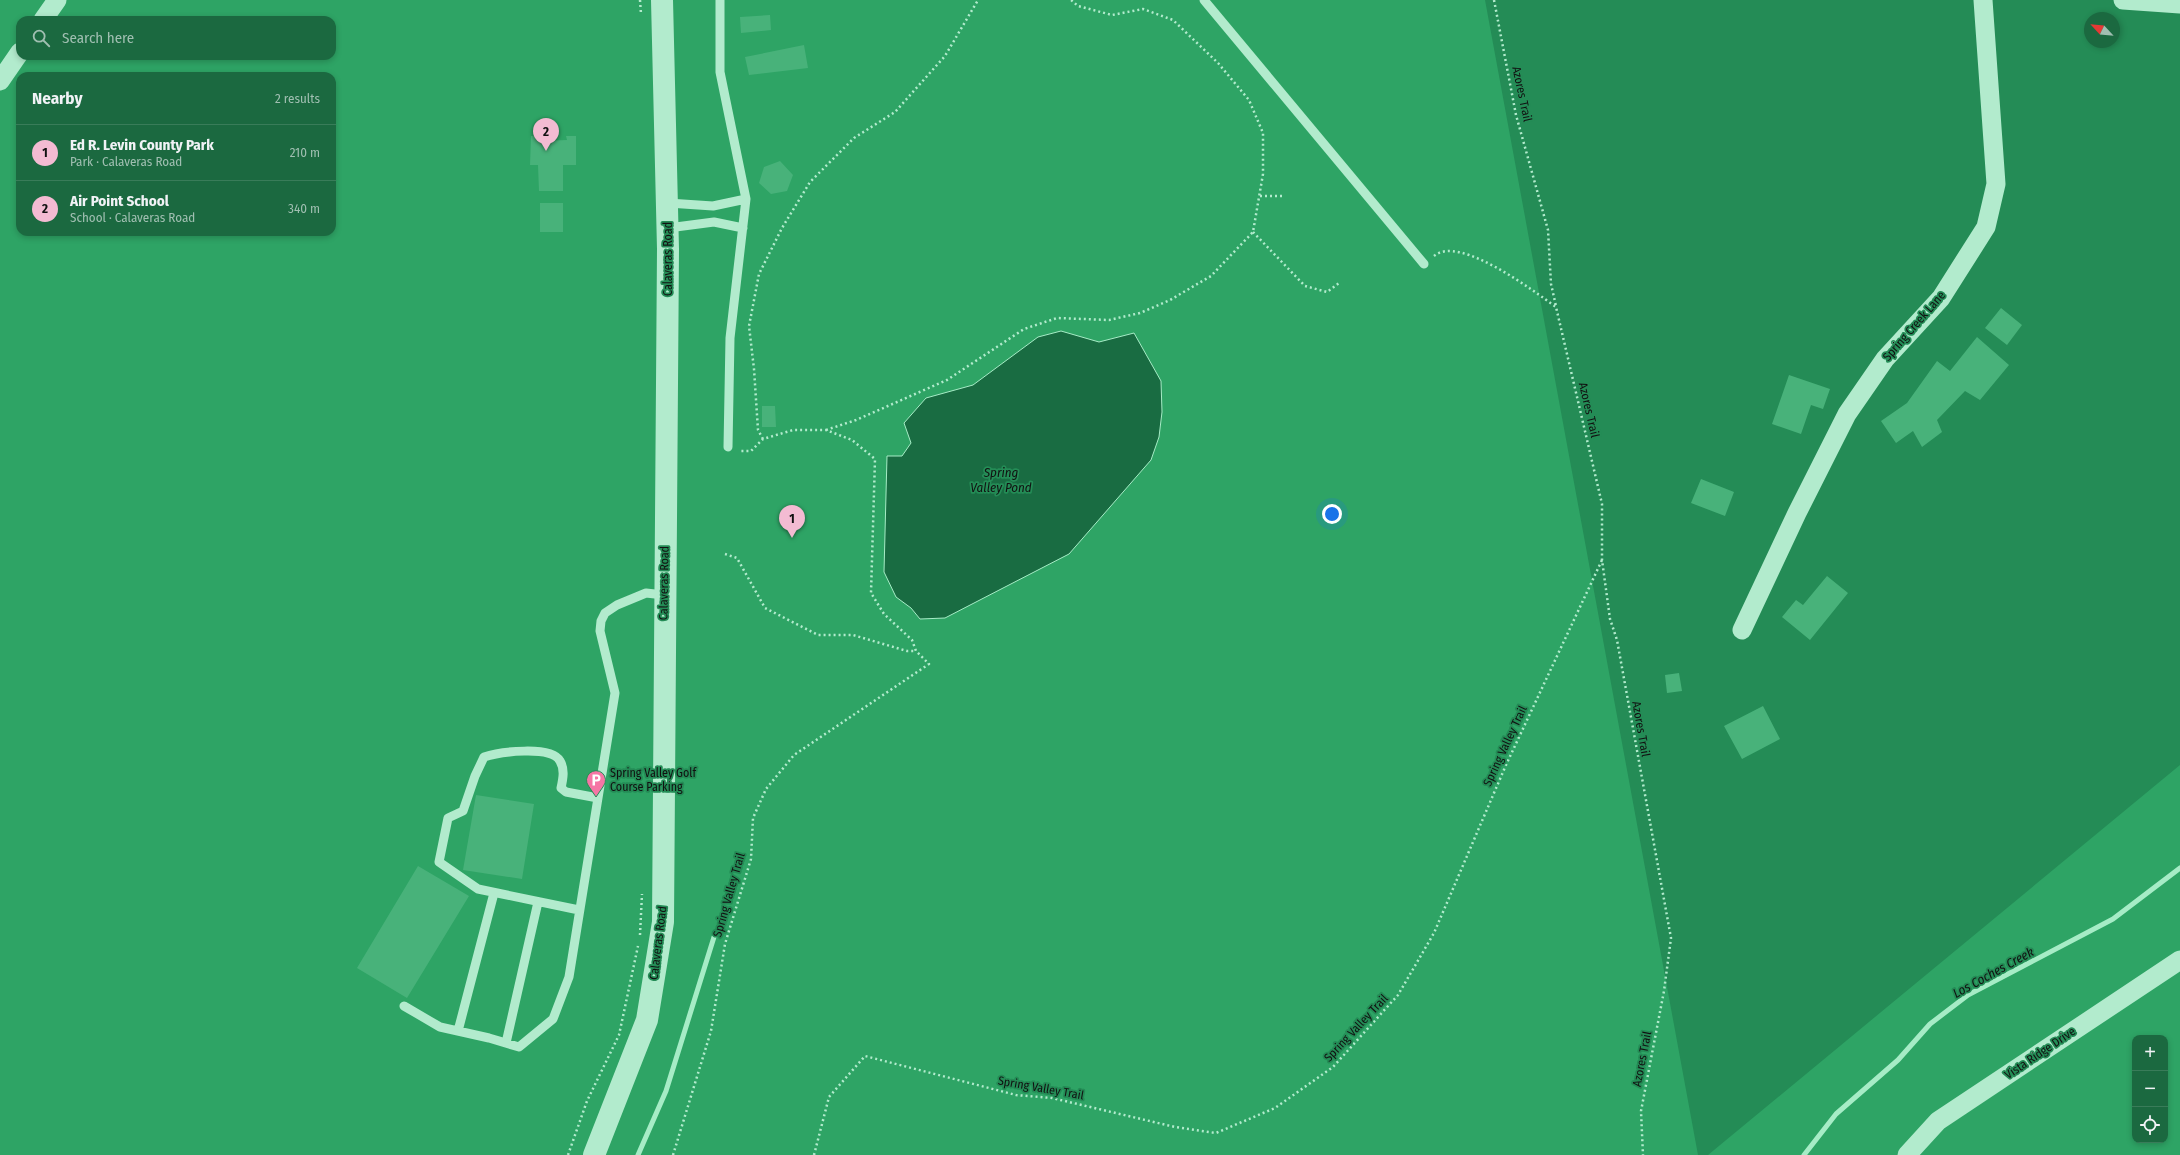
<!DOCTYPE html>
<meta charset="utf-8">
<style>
:root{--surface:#1b6940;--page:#246f47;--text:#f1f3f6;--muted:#a0bfb1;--line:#397c59;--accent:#f3bbd2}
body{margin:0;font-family:"Fira Sans Condensed",sans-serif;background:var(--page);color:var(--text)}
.controls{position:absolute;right:12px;bottom:12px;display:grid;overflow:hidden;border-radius:8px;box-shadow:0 2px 6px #0003}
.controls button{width:36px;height:36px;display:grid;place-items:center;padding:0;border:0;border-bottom:1px solid var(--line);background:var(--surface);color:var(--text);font:20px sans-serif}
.compass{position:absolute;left:2084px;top:12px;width:36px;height:36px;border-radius:50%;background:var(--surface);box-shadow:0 2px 6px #0003;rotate:296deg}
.you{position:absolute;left:1332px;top:514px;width:14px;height:14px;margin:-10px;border:3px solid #fff;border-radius:50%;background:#1a73e8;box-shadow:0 0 0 6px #1a73e833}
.badge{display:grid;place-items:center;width:26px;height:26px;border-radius:50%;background:var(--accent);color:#111;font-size:13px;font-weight:700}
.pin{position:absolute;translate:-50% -33px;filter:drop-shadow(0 1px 2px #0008)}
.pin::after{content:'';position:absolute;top:21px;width:14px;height:12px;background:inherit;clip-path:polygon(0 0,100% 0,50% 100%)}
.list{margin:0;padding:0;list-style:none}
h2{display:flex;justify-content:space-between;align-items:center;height:52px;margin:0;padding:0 16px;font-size:17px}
h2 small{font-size:13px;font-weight:400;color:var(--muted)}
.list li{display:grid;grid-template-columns:26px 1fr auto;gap:12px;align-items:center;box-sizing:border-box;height:56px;padding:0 16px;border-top:1px solid var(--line)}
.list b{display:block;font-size:15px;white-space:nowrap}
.list p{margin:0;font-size:13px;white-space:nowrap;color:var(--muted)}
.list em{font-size:13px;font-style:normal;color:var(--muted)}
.icon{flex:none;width:22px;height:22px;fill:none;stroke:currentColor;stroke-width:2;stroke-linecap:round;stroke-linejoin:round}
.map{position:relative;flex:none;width:2180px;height:1155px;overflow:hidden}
.search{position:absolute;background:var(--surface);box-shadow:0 2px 6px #0003;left:16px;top:16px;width:320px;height:44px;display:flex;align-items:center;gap:10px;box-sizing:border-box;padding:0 14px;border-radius:12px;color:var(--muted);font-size:15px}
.panel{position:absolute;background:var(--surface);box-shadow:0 2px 6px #0003;left:16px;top:72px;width:320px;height:164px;border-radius:12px}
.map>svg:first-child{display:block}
.green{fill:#2ea465;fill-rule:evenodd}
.water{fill:#196c42;stroke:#a6ecc6}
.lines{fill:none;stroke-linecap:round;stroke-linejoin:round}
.stream{stroke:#a6ecc6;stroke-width:5}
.building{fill:#48b27a}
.path{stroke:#b2ebcd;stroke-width:2.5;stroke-dasharray:2 3;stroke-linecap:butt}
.service{stroke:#b2ebcd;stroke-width:9}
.minor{stroke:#b2ebcd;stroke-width:19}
.tertiary{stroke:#b2ebcd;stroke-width:22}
.labels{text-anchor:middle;stroke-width:3.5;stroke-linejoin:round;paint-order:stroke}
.street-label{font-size:12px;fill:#111;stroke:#248c56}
.poi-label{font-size:12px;fill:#111;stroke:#248c56;text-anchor:start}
.water-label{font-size:13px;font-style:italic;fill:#111;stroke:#248c56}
</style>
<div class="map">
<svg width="2180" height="1155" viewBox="0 0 2180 1155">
<rect width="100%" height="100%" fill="#248c56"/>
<path class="green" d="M0,0H1485L1698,1155H0ZM20,20H332V56H20ZM20,76H332V232H20Z
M2180,765V1155H1708ZM2135,1038H2165V1140H2135Z"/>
<path class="water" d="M1061,331L1099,342L1134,333L1161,381L1162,412L1159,437L1151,460L1069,554L945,618L920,619L911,608L896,597L884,572L887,456H902L911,443L904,423L926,398L973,385L1038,337Z"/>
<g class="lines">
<path class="stream" d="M638,1155L666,1091L714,937
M1804,1155L1836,1114L1898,1060L1930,1024L1968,995L2113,919L2180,868"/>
</g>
<path class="building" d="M770,15L771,30L741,33L740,17Z
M804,45L808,68L749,75L745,57Z
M531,136H539L540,141L567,140L566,136H576V165H563V191H539L538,165H530Z
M780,161L793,175L787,191L771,194L759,183L764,167Z
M540,203H563V232H540Z
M2001,308L2022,325L2007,345L1985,328Z
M1977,337L2009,365L1980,400L1965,391L1937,420L1942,432L1922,447L1913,431L1896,443L1881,421L1907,403L1937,361L1950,371Z
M1789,375L1830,389L1823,409L1811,405L1801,434L1772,424Z
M762,406H775L776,427H762Z
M1701,479L1734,492L1725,516L1691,503Z
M1827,576L1848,593L1810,640L1782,617L1796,600L1803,605Z
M1679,673L1682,691L1667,693L1665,675Z
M1763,706L1780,739L1742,759L1724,726Z
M476,795L534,804L522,879L463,870Z
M418,866L469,896L407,998L357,968Z"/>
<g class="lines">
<path class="path" d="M640,0L641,14
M1494,0L1516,115L1548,230L1551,284L1556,306
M1260,196H1283
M1253,232L1305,286L1327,292L1339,283
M1434,256C1459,234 1535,292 1556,307L1602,504V560L1610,619L1617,640L1671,938L1664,991L1641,1111L1643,1155
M826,430L856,420L947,380L1024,329L1057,318L1109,320L1140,313L1170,300L1211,276L1253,232L1263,174V133L1249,100L1218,63L1173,20L1143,9L1112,15L1078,6L1071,0
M763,439L758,430L754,369L749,326L759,274L782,228L810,182L854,138L895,112L945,56L978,0
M725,554L737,558L765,608L818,635H853L907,651H916L912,640L884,614L871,593L875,459L852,440L826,430H793L763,439L751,451H740
M640,935L642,894
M568,1155L587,1101L619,1035L638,946
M673,1155L711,1031L725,944L751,859L753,818L766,789L794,755L929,664L916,651
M814,1155L829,1097L865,1056L1016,1095L1052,1098L1175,1127L1216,1133L1275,1108L1333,1067L1398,995L1434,933L1506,765L1602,560"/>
<path class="service" d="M720,0V72L746,199L730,338L728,447
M1204,0L1424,264
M668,203L713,206L746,199
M668,228L714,222L743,228
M579,910L478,889L439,862L448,818L463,811L475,776L484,757C499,752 551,745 560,761C565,769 563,779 561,788L566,792L598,798
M404,1006L440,1027L489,1038L519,1047L553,1019L569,977L615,693L600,631L601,621L605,613L617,605L646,593L664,595
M458,1031L494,893
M506,1043L538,902"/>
<path class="minor" d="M2123,0L2180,4
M43,20L57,0
M0,81L20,52
M1742,630L1797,513L1847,414L1885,359L1941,298L1986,227L1996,184L1983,0
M1907,1155L1938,1121L2180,960"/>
<path class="tertiary" d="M594,1155L647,1020L663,922L668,249L662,0"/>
</g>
<defs>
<symbol id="parking-pin" viewBox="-11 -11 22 30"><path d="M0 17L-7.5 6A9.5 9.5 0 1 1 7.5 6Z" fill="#f576a5" stroke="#248c56"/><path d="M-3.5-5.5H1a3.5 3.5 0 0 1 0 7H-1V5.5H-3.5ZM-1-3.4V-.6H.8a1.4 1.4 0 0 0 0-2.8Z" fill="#fff"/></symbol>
</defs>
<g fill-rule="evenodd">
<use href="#parking-pin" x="585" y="769" width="22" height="30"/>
</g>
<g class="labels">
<g class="street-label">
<text transform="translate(1522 94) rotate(78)" y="4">Azores Trail</text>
<text transform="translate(668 259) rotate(-90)" y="4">Calaveras Road</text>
<text transform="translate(1914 326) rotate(-49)" y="4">Spring Creek Lane</text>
<text transform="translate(1589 410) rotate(77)" y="4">Azores Trail</text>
<text transform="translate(664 583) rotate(-89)" y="4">Calaveras Road</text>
<text transform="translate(1641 729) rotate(80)" y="4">Azores Trail</text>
<text transform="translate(1505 746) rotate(-65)" y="4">Spring Valley Trail</text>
<text transform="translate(729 895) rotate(-74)" y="4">Spring Valley Trail</text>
<text transform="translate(658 943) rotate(-83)" y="4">Calaveras Road</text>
<text transform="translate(1356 1028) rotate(-47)" y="4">Spring Valley Trail</text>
<text transform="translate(2040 1053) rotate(-34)" y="4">Vista Ridge Drive</text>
<text transform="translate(1642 1059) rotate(-79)" y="4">Azores Trail</text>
<text transform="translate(1041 1088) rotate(10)" y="4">Spring Valley Trail</text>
</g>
<g class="poi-label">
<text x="610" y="777">Spring Valley Golf<tspan x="610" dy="14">Course Parking</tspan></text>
</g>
<g class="water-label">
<text x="1001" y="477">Spring<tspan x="1001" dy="15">Valley Pond</tspan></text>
<text transform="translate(1993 972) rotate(-29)" y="5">Los Coches Creek</text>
</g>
</g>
</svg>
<div class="controls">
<button>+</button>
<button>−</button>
<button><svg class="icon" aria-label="locate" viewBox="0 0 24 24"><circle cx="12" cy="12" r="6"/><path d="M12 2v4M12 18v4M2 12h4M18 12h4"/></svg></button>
</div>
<svg class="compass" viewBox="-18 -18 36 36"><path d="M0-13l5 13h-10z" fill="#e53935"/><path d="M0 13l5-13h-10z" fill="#a0bfb1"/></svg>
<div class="you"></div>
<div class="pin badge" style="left:792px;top:538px">1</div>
<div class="pin badge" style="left:546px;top:151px">2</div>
<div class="search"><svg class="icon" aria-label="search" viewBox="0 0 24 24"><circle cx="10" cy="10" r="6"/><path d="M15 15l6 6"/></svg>Search here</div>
<section class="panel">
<h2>Nearby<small>2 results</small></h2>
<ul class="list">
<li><span class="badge">1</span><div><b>Ed R. Levin County Park</b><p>Park · Calaveras Road</p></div><em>210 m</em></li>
<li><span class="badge">2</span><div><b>Air Point School</b><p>School · Calaveras Road</p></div><em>340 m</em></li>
</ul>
</section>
</div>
